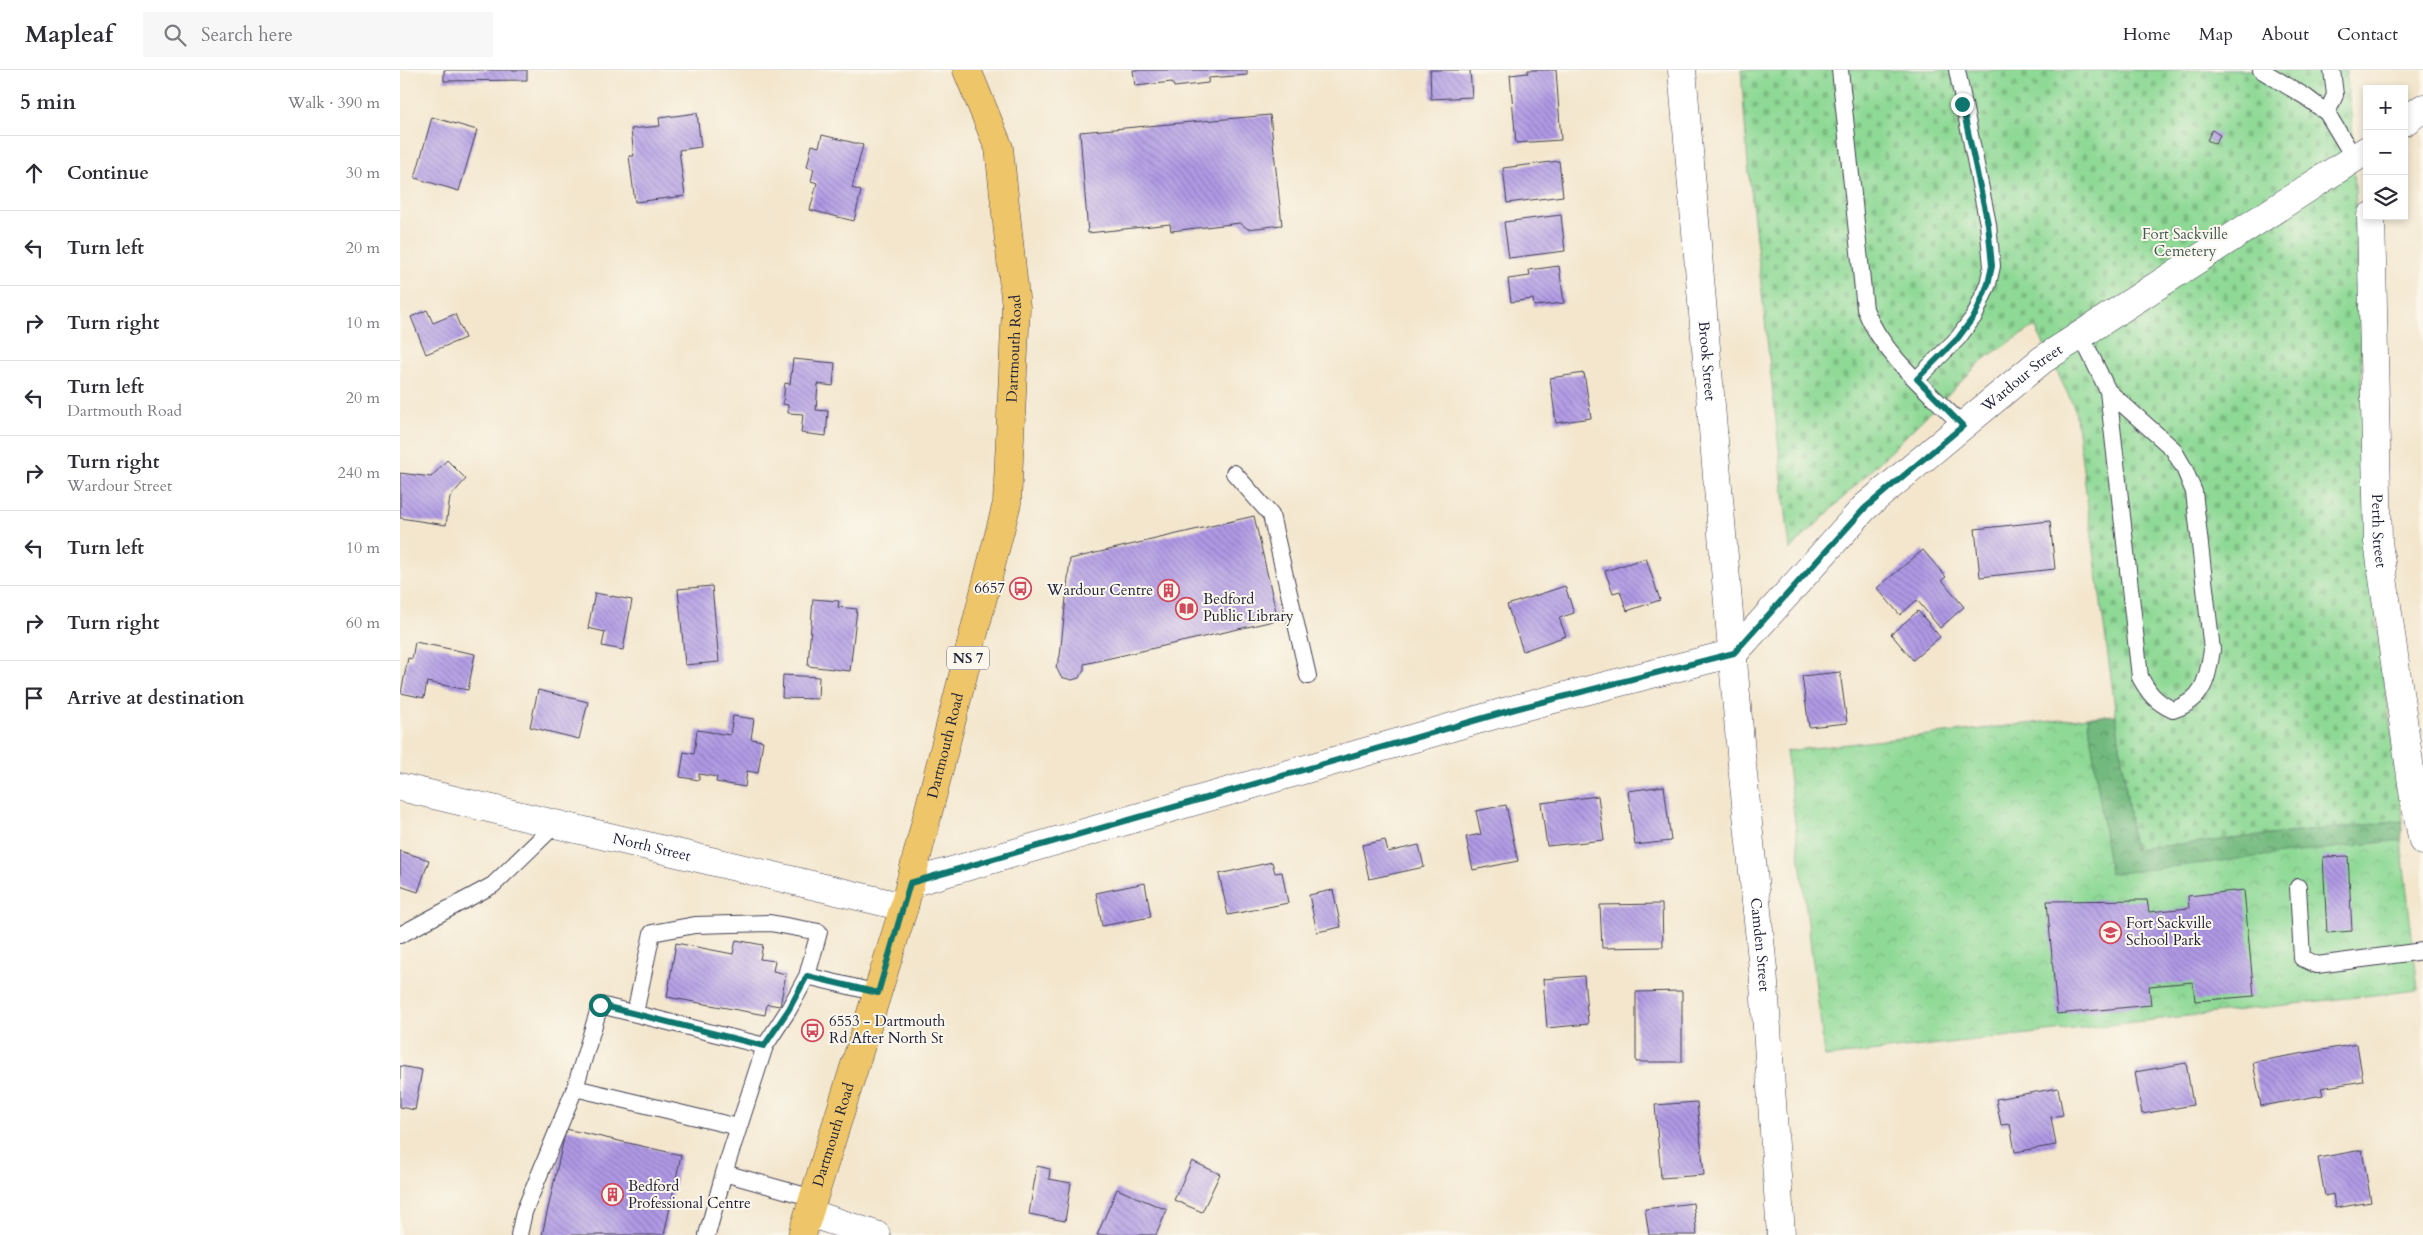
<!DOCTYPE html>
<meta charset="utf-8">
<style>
:root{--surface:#fff;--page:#f7f7f7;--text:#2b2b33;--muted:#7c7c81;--line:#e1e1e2}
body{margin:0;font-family:Cardo,serif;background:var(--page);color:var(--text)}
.controls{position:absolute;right:15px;top:15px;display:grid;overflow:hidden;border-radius:0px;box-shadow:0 2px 8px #0003}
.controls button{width:45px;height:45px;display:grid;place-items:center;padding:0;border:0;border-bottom:1px solid var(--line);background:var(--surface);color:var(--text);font:25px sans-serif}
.stop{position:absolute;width:15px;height:15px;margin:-11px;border:4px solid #0f766e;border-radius:50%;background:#fff}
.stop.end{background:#0f766e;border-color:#fff;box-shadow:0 1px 5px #0008}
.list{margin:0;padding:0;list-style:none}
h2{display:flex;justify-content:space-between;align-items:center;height:65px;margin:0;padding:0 20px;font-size:21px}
h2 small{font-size:16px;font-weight:400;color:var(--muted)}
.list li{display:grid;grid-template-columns:32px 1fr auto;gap:15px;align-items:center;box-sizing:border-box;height:75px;padding:0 20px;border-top:1px solid var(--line)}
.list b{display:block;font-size:19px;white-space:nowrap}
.list p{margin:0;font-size:16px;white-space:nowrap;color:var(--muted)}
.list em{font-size:16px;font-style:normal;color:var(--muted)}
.icon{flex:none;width:28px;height:28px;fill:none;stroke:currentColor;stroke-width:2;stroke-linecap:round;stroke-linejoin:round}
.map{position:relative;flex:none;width:2023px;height:1165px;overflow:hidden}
header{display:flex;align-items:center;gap:30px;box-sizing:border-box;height:70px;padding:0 25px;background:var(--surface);border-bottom:1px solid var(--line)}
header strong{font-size:24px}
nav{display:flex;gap:28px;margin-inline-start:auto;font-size:18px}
.search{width:350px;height:45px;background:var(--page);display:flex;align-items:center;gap:12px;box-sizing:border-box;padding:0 18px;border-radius:0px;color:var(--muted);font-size:19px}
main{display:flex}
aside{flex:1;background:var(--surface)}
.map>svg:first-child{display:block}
.forest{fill:url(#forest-crowns);stroke:#4a6e5c}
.cemetery{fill:url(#cemetery-stones);stroke:#587e68}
.park{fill:url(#park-crowns);stroke:#587e68}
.building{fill:url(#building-back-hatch)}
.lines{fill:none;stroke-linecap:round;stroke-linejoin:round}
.service-casing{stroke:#413f51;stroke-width:18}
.minor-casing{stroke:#413f51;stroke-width:29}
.primary-casing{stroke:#413f51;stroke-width:29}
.service{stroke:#fff;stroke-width:16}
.minor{stroke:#fff;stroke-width:28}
.primary{stroke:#eec569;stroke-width:28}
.route{stroke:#0f766e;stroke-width:6}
.labels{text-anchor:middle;stroke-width:4;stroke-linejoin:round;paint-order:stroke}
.shield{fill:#fbf7ec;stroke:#636270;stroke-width:1}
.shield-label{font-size:14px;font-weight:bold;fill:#22223b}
.park-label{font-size:15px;fill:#425956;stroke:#fbf7ec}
.street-label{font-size:15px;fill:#22223b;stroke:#fbf7ec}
.poi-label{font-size:15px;fill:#22223b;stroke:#fbf7ec;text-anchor:start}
</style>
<header>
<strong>Mapleaf</strong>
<div class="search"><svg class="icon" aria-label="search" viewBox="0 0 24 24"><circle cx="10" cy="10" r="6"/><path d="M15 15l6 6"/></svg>Search here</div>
<nav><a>Home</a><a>Map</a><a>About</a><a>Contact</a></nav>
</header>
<main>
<aside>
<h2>5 min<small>Walk · 390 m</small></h2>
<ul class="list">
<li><svg class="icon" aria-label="ahead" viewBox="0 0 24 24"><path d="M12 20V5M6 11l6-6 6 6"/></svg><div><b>Continue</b></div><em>30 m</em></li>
<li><svg class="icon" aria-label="left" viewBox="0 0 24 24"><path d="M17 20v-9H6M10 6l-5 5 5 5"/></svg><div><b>Turn left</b></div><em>20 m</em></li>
<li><svg class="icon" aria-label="right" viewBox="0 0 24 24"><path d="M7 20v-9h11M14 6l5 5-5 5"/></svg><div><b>Turn right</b></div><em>10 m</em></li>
<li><svg class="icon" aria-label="left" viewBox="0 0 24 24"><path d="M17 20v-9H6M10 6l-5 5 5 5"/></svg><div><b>Turn left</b><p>Dartmouth Road</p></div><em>20 m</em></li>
<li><svg class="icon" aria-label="right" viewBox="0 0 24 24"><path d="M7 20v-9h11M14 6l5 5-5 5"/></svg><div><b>Turn right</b><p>Wardour Street</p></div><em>240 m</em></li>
<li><svg class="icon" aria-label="left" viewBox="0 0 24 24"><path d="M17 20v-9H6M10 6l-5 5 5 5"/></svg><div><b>Turn left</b></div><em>10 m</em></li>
<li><svg class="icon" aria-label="right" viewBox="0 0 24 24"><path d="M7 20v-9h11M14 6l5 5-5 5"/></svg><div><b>Turn right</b></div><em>60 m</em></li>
<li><svg class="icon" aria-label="arrive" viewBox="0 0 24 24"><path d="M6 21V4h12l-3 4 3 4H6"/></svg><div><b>Arrive at destination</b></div></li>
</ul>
</aside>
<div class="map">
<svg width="2023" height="1165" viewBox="0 0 2023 1165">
<defs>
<pattern id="forest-crowns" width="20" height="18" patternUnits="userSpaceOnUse" patternTransform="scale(1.25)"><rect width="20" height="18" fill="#72b97e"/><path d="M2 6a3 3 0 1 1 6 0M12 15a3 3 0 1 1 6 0" fill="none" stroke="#5d9668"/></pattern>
<pattern id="cemetery-stones" width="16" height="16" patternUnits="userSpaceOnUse" patternTransform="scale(1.25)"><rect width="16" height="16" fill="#8ed995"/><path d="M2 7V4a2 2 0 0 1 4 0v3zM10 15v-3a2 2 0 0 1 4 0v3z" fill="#7aba81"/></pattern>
<pattern id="park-crowns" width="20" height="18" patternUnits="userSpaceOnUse" patternTransform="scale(1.25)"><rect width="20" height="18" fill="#8ed995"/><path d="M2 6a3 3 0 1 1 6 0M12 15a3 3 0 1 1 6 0" fill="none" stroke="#7aba81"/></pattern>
<pattern id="building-back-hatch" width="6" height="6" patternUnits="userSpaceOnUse" patternTransform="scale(1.25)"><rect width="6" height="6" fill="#b099e5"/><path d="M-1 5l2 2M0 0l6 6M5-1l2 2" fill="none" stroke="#8f7cbb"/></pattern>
</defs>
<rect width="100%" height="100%" fill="#fbf7ec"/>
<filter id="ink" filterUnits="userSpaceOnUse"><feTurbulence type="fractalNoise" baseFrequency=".02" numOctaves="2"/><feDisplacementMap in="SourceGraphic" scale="10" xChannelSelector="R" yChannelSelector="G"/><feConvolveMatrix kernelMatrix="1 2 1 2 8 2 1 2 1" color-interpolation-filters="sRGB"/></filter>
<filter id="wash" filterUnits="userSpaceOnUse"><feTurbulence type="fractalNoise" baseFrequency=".0096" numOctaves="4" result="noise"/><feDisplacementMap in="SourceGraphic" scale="20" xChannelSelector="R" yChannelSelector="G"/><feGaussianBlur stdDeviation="1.12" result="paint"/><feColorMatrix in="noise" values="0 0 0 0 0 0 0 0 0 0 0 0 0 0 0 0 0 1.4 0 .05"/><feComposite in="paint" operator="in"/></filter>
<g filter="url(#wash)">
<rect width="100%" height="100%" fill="#f3e6cd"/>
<path class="forest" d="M1716,645L1734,779L2003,751L2001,770L1710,805L1688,647Z"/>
<path class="cemetery" d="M1341,0H1946L1953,63L1968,485L2003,751L1734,779L1675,339L1635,256L1585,288L1390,480L1348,94Z"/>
<path class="park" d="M1688,647L1710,804L2001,770L2018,920L1425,987L1386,681Z"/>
<g id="blocks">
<path class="building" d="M44,0H127V10L44,11Z
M733,0H847V5L809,8L808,13L774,17L772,12L735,16Z
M1030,0H1070L1072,27L1031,29Z
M1128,0H1156L1161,70L1116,73L1110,5L1128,3Z
M297,43L301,77L279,80L285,126L235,132L229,86H234L231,59L260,56L259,48Z
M870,45L882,155L848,159L840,153L771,161L770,154L688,163L680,62Z
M32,47L77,60L59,121L15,108Z
M1812,60L1820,65L1815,74L1807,70Z
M422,65L463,75L452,118L461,121L454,151L410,140L417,113L411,111L414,99L407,97L412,75L419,77Z
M1159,91L1163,126L1107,133L1103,98Z
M1161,145L1165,181L1109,188L1104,152Z
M1159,196L1164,233L1134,236L1133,229L1111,232L1108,209L1130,206L1129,200Z
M27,240L33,253L55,244L65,268L26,284L11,247Z
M393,289L435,293L433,316L418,314L416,340L428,341L426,366L401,363L403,344L388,343V335L383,334L385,313L390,314Z
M1184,303L1191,348L1156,353L1150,308Z
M47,390L66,409L50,427L46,455L0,448V403L31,407Z
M854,446L878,550L684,594V600L679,608L672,610L661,607L656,597L660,586L670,489Z
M1650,451L1655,499L1580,507L1575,459Z
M1523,480L1546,507L1542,510L1564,537L1540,558L1517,530L1500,545L1477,518Z
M1246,488L1260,530L1227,541L1220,521L1213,523L1205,501Z
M312,516L319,592L285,595L278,519Z
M1165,516L1174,543L1159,548L1166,566L1123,581L1107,535Z
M195,523L232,530L223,580L202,576L205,562L188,558Z
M413,529L439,531L438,537L457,539L450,601L408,596Z
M1518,541L1540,567L1513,590L1491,564Z
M15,572L75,584L68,620L27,612L24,628L1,623L8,588L12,589Z
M1440,602L1447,653L1409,657L1402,606Z
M383,605L419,607L418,629L382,628Z
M138,620L188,632L179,669L130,657Z
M333,646L354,649L351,669L363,671L358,703L347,701L345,717L316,712L317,707L299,704V710L280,707L284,682L294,684L297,660L330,665Z
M1264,716L1271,771L1235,775L1228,721Z
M1198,726L1204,770L1147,776L1141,733Z
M1106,735L1118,791L1073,800L1066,767L1081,764L1076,741Z
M985,770L988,782L1019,775L1024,797L969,809L962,775Z
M0,781L29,790L18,822L0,816Z
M1948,786L1952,861L1927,863L1923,787Z
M872,792L875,803L882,802L888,833L828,845L819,804Z
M745,813L751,847L702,856L696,823Z
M933,820L941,857L917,862L909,825Z
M1844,820L1854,926L1795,931L1793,912L1749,916L1751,935L1657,944L1647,831L1747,830L1749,842L1789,838L1788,826Z
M1262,834L1263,877L1202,878L1200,835Z
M336,870L363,875L360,889L375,891L373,901L386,904L380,936L367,934L365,945L267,927L276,873L333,884Z
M1184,906L1188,954L1147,958L1143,909Z
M1282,921V992H1236V922Z
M1957,974L1963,1011L1921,1018L1923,1025L1861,1036L1853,992Z
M1786,993L1793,1035L1742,1044L1735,1002Z
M0,996L22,1000L15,1040L0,1037Z
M1658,1018L1663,1045L1651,1047L1656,1075L1615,1082L1610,1054L1601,1055L1596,1029Z
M1297,1032L1304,1105L1261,1108L1255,1035Z
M166,1059L281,1085L264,1165H142Z
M1962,1080L1971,1132L1935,1138L1933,1124L1925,1126L1918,1088Z
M792,1091L820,1104L802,1142L774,1130Z
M637,1096L650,1099L649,1109L671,1113L665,1151L629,1144Z
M717,1119L767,1140L756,1165H697Z
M1293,1133L1297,1165H1249L1245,1139Z"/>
</g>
</g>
<g filter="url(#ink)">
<use href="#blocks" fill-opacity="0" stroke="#413f51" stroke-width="1"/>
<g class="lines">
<defs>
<path id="service" d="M1440,0L1465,239C1483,286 1528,320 1563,356
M1861,0L1906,27L1927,43L1954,88
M1927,43L1935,25L1932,0
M1681,265L1708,321L1740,607C1749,624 1756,632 1773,640C1805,629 1807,609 1812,580L1794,422L1784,398L1773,379L1708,321
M1517,309L1558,268L1575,245L1588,214L1592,196L1588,154L1557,0
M834,403L871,445L908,606
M1898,817L1902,888L1917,895L2023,881
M0,865L93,815L156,754
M235,943L252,863L295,855L370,853L419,862L407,906L478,923
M365,976L389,939L407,906
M175,1018L338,1057
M324,1103L413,1128
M119,1165L124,1142L175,1018L200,935L365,976L324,1103L307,1165"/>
<g id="minor">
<path id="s1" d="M1282,0L1342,695L1363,899L1381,1165"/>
<path d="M2004,52L2023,38"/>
<path id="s2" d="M1971,146L1978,472L2014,728L2023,771"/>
<path id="s3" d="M0,717L504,837"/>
<path id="s4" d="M510,813L1115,639L1334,583L1465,437L1642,290L1967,80"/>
<path d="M409,1143L476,1165"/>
</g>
<g id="primary">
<path id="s5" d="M402,1165L504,837L607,433L616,237L599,78L567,0"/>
</g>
</defs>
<use href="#service" class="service-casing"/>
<use href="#minor" class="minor-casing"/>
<use href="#primary" class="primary-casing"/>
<use href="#service" class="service"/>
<use href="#minor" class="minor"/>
<use href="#primary" class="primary"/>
</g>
</g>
<g class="lines" filter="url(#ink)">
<path class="route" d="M200,935L364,976L389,939L407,906L478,923L510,813L1115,639L1334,583L1465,438L1563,356L1517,309L1558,268L1575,245L1588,214L1592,196L1588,154L1562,34"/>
</g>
<defs>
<symbol id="bus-ring" viewBox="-11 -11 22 22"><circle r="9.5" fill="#fbf7ec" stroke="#d1495b" stroke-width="1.5"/><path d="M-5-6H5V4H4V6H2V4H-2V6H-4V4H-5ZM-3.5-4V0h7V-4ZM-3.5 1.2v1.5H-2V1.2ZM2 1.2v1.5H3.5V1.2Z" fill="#d1495b"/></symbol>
<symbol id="building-ring" viewBox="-11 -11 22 22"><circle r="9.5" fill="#fbf7ec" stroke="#d1495b" stroke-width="1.5"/><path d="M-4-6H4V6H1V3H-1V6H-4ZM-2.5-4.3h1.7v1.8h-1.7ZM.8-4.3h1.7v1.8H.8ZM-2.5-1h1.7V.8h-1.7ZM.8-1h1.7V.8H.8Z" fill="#d1495b"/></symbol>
<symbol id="library-ring" viewBox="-11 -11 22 22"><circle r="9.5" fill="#fbf7ec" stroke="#d1495b" stroke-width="1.5"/><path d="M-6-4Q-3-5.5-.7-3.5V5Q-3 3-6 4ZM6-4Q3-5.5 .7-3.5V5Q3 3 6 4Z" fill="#d1495b"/></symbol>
<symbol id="school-ring" viewBox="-11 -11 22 22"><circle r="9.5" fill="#fbf7ec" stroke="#d1495b" stroke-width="1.5"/><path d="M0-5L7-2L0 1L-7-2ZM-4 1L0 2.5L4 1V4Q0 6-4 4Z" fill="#d1495b"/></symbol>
</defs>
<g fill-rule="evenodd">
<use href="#bus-ring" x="608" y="506" width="25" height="25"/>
<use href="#building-ring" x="756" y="508" width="25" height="25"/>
<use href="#library-ring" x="774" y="526" width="25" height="25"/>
<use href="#school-ring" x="1698" y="850" width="25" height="25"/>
<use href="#bus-ring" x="400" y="948" width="25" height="25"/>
<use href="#building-ring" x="200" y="1112" width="25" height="25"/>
</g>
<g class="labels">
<rect class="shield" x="547" y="576.5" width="42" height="23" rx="4"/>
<g class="shield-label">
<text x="568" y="593">NS 7</text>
</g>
<g class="park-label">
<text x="1785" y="169">Fort Sackville<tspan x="1785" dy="17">Cemetery</tspan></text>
</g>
<g class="street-label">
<text dy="5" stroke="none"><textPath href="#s5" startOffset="915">Dartmouth Road</textPath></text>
<text dy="5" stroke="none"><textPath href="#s1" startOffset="292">Brook Street</textPath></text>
<text dy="5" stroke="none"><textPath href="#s4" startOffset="1255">Wardour Street</textPath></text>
<text dy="5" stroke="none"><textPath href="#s2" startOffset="315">Perth Street</textPath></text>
<text dy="5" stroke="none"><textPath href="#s5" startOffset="510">Dartmouth Road</textPath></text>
<text dy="5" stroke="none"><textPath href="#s3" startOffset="259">North Street</textPath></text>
<text dy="5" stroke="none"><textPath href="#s1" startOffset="878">Camden Street</textPath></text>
<text dy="5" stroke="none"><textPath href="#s5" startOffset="105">Dartmouth Road</textPath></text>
</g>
<g class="poi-label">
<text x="605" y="523" text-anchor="end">6657</text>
<text x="753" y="525" text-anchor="end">Wardour Centre</text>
<text x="803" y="534">Bedford<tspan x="803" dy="17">Public Library</tspan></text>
<text x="1726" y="858">Fort Sackville<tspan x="1726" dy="17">School Park</tspan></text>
<text x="429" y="956">6553 - Dartmouth<tspan x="429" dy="17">Rd After North St</tspan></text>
<text x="228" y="1121">Bedford<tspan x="228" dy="17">Professional Centre</tspan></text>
</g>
</g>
</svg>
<div class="controls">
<button>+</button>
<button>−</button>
<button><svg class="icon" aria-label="layers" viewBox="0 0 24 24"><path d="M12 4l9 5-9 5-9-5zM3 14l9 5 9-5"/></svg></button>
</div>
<div class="stop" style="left:200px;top:935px"></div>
<div class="stop end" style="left:1562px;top:34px"></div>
</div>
</main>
